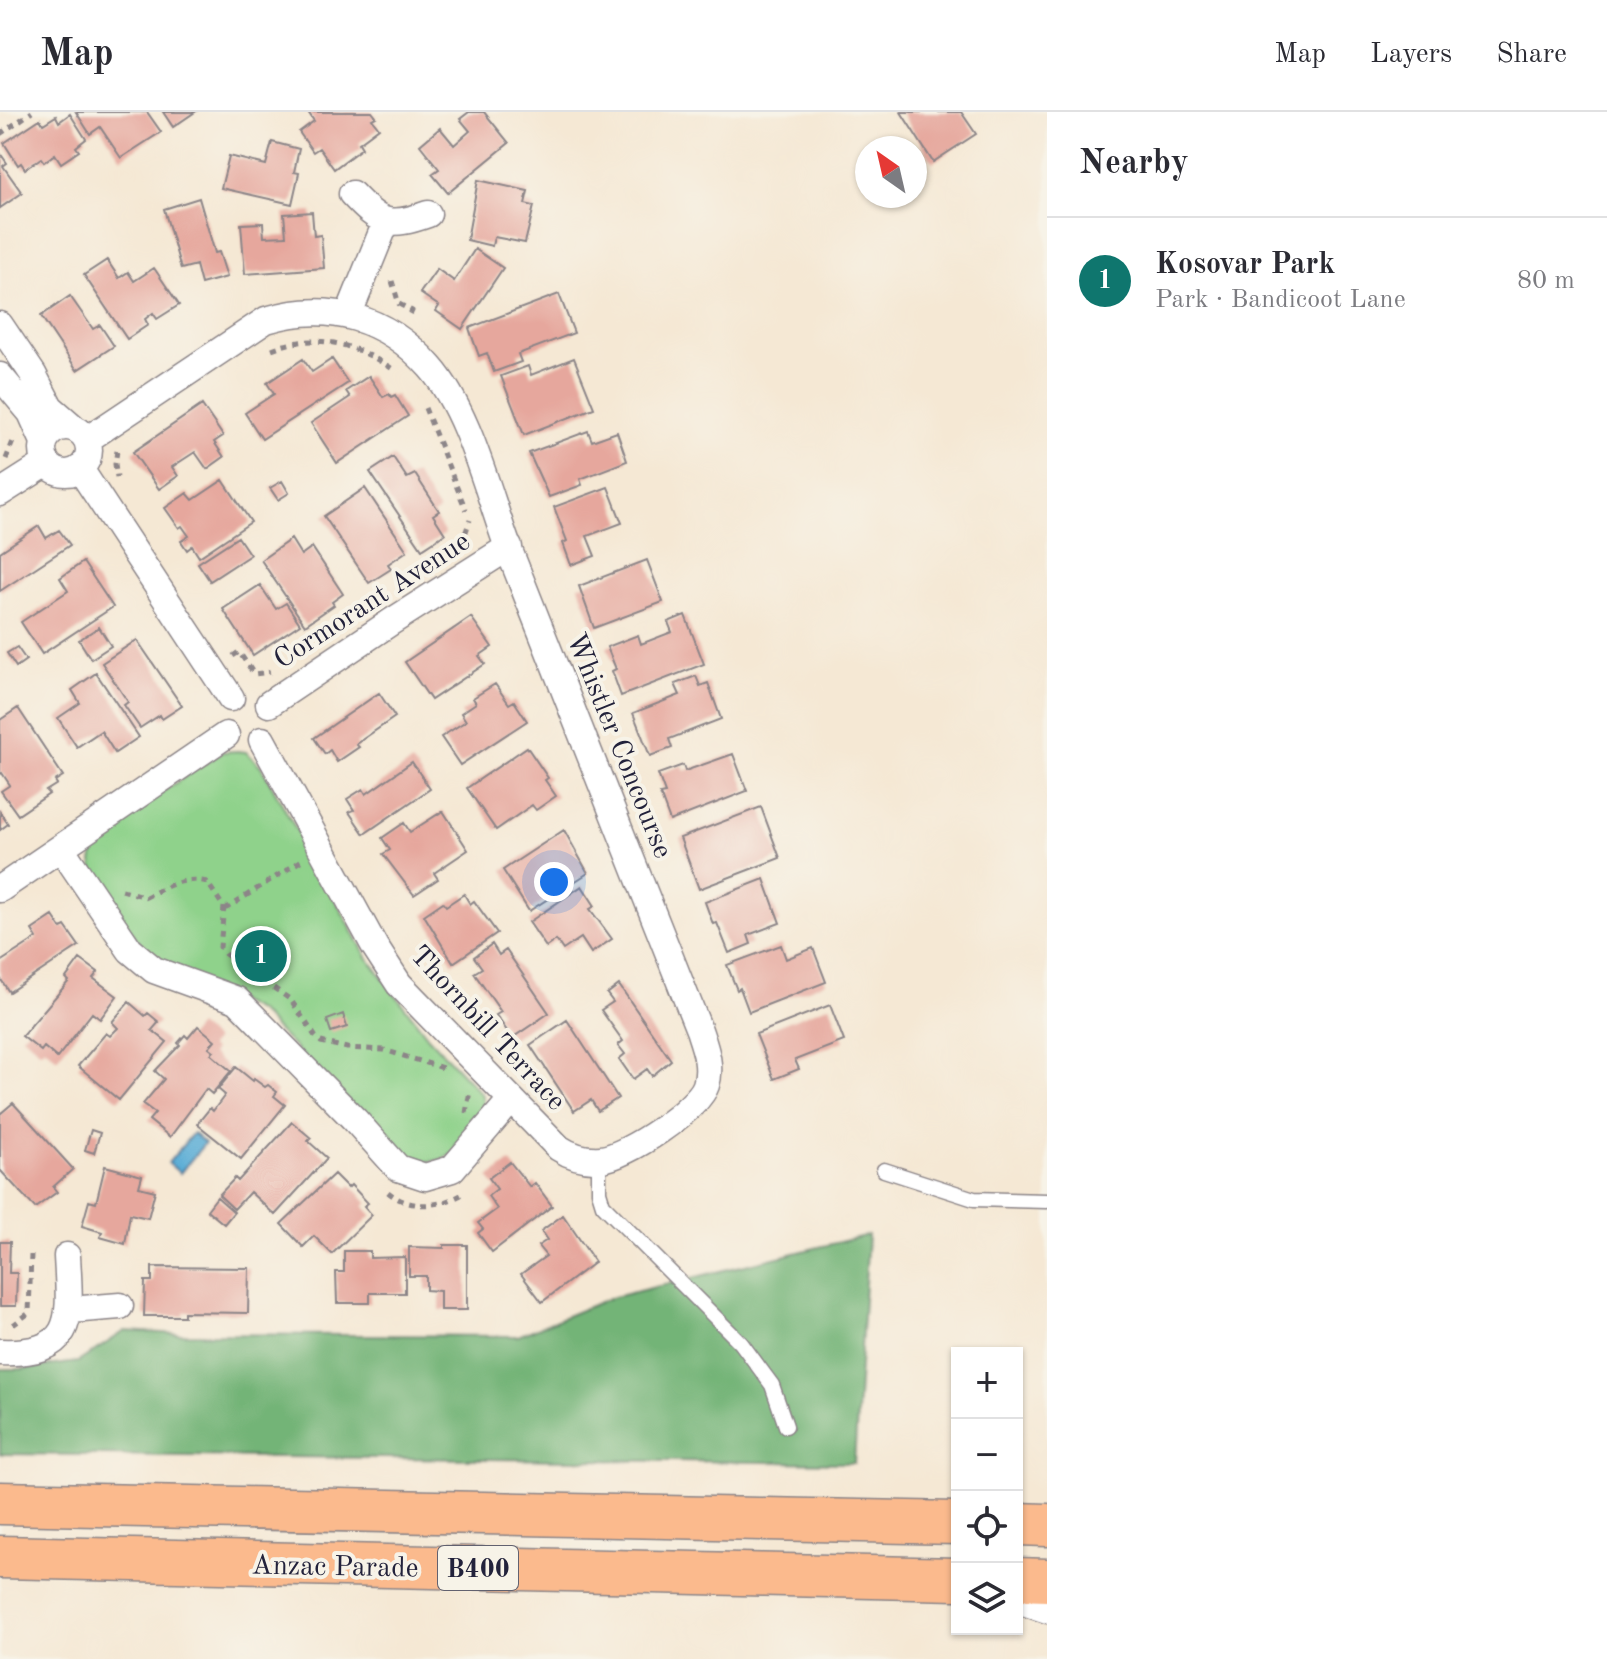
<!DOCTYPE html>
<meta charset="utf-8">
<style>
:root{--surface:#fff;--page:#f7f7f7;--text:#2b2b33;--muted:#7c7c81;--line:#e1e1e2;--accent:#0f766e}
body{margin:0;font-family:"Old Standard TT",serif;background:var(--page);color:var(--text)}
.controls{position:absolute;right:24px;bottom:24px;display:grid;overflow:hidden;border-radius:0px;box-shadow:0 2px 6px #0004}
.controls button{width:72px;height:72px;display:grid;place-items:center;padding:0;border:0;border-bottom:2px solid var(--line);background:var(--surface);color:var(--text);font:40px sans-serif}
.compass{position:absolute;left:855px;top:24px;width:72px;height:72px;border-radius:50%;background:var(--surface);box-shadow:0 2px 6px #0004;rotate:326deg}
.you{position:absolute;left:554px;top:770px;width:28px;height:28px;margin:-20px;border:6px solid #fff;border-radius:50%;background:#1a73e8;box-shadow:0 0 0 12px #1a73e833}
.badge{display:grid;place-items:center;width:52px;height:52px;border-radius:50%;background:var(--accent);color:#fff;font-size:26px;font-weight:700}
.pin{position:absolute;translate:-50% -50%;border:4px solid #fff;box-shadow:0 2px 8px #0006}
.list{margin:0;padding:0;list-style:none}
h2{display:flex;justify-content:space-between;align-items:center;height:104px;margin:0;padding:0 32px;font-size:34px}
h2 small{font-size:26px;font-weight:400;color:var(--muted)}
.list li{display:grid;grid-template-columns:52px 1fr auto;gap:24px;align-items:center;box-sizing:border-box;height:128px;padding:0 32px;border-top:2px solid var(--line)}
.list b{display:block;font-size:30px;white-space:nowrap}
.list p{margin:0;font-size:26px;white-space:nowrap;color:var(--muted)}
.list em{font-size:26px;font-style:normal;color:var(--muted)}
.icon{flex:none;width:44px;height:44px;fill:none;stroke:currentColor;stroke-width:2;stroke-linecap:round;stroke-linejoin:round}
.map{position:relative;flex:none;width:1047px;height:1547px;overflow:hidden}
header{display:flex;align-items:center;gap:48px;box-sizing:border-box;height:112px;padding:0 40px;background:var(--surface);border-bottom:2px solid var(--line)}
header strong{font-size:38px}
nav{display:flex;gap:44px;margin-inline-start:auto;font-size:28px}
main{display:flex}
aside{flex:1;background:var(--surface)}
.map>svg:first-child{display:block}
.green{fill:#8fd28b;stroke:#587a63;stroke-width:2}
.forest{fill:#73b477;stroke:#4a6b59;stroke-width:2}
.water{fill:#5badd6;stroke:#3e6888;stroke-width:2}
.building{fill:#e6a79d}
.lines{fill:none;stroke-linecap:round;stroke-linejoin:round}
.service-casing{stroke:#8c8588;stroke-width:17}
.minor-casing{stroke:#8c8588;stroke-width:29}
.primary-casing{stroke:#8c8588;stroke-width:45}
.path{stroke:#8c8588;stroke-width:5;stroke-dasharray:6 6;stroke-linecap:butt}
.service{stroke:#fff;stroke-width:14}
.minor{stroke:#fff;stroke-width:26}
.primary{stroke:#fbba8d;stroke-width:42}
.labels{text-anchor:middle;stroke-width:8;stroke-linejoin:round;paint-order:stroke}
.shield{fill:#f7f3e8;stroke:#62616f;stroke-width:2}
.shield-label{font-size:26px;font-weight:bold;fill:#22223b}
.street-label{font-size:28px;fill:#22223b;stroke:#f7f3e8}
</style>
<header>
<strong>Map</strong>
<nav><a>Map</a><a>Layers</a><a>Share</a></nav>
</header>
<main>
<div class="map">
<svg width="1047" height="1547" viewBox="0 0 1047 1547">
<rect width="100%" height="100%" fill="#f7f3e8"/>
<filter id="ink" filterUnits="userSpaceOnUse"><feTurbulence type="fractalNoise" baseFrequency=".0125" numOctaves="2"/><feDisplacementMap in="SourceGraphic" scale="16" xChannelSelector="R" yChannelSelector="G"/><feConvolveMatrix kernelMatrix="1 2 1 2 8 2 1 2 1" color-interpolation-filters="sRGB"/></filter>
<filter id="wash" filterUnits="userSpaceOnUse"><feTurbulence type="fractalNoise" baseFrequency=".006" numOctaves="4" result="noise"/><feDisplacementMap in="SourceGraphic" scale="32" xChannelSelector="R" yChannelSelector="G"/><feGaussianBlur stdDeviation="1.8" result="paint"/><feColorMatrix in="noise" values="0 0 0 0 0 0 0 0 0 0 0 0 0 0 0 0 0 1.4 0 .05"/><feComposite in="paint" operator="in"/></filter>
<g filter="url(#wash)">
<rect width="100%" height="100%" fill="#f5e8d4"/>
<path class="green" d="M237,639L246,640L261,654L367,845L428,925L482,983C485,999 479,1010 468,1023C463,1028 458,1038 452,1042C431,1056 410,1048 393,1035L259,900L166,851L141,833L95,764L92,750L98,723L222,640Z"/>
<path class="forest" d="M868,1123L854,1351L0,1342V1257H23L78,1250L125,1219L181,1222L518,1224L610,1186Z"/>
<path class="water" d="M193,1021L205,1031L180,1061L168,1051Z"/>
<g id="blocks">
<path class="building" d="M76,0H147L161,20L121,46L100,15L90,22Z
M163,0H195L173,15Z
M308,0H372L376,5L372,7L379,16L359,31L362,36L334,57L319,36L313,40L299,20L314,9Z
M469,0H484L509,31L448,81L432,62L439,57L420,33L440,16L454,33L470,19L460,7Z
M901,0H961L976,22L933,50Z
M70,2L86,27L76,35L79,39L61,51L55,42L44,50L41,46L25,57L21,51L18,53L4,31L40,7L43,12L56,4L59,10Z
M272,30L299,37L294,60L299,61L292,92L221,76L229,44L266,53Z
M0,41L7,51L3,54L22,81L0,96Z
M478,68L528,79L525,92L534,94L525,131L494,125L492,134L467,128Z
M199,86L215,141L219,140L227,165L201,172L196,153L181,157L164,97Z
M312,100L314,124L321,123L324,156L245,162L241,112L263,111L264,125L286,124L284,102Z
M475,137L503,156L462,217L436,199L439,194L420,181L437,157L454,169Z
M107,148L119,166L128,160L134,169L154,156L179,193L157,207L153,201L145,207L148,213L127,227L84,163Z
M559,182L574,221L518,242L521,250L494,260L487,241L479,244L469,216Z
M70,184L93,217L100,213L114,234L77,258L41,204Z
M574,246L594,296L524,323L501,264L528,254L531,263Z
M303,247L312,260L332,247L348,271L262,327L245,301L274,282L267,271Z
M369,264L383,285L389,282L391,285L395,283L408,304L337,351L311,311L350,285L346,279Z
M202,293L223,324L214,330L224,345L207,357L195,340L172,355L178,364L159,377L133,340Z
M588,319L592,329L617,320L627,349L580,367L582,373L549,385L529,341Z
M393,345L407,366L415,362L439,399L433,403L445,422L422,437L370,360Z
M223,368L251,410L199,445L192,434L187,438L181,429L189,424L182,414L179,416L165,396L187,381L193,388Z
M282,369L289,381L278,388L270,376Z
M608,375L622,411L587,424L595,444L571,453L563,431L567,429L554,395Z
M365,376L407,439L388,452L391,457L369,471L324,404Z
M39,414L46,426L59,418L70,433L0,479V440Z
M238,425L250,443L210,469L198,451Z
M291,427L301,443L312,435L343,482L332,490L334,493L305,513L261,448Z
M647,448L663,490L594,516L579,474Z
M83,450L113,495L42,542L21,510L68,479L60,466Z
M260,473L276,497L286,491L300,512L253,543L223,497Z
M685,503L704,552L621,584L612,559L616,557L607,535L638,523L641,532L672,520L668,510Z
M471,505L492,535L479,544L485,552L431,588L405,550Z
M99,515L111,534L91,547L79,528Z
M137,528L182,594L162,607L160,603L140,616L124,593L128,590L102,551Z
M17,535L26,548L16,555L7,541Z
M96,561L139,625L115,641L101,619L77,635L58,606L80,591L72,578Z
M696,564L700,574L708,571L721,607L669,627L672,636L650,644L633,601L680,583L675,572Z
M495,572L509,592L514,589L527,609L460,653L441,625L466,609L461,601L476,591L473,586Z
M379,581L395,605L356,632L359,635L337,650L330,638L325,642L314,626Z
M18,596L63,664L55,669L57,672L46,679L49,682L18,703L1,679L10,673L2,661L0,662V608Z
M527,635L548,666L545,668L556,684L536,698L532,693L496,718L467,676Z
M733,642L747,679L670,709L660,682L665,681L658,662L683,653L685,659Z
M412,650L430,677L364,722L349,700L354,698L347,687L363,677L366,682Z
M761,695L780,746L699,777L680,726Z
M443,699L468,738L434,761L438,767L414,783L383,742L390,738L382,726L404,711L410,720Z
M0,700L8,712L0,718Z
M564,718L588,761L529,799L503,758Z
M764,767L780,811L748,823L751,832L729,841L717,811L713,812L705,790Z
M582,774L595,794L590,797L612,827L591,841L581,826L563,838L556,828L546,835L529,810Z
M464,782L470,792L474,789L497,821L453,851L424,803L443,790L446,794Z
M53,804L61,816L65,814L79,834L9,880L0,866V850L37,826L32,818Z
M492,832L499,843L506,838L549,901L512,926L496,903L501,900L474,861L482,856L474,845Z
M781,833L786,847L813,836L826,870L749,900L740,876L737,878L727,853Z
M80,847L98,860L93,866L117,884L100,907L92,901L57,946L44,935L41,939L22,924L69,869L66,866Z
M619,873L671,948L652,964L647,957L633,967L619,947L625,942L618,933L623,929L601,898L613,890L607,882Z
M129,890L145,904L148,901L159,910L152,918L167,930L119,988L78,954L106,921L110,924L118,916L112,910Z
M830,893L844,929L795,948L799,957L774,967L756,922Z
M343,902L347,915L331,920L327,908Z
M567,908L618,986L598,999L591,988L574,999L530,933Z
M198,914L215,928L209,935L214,939L211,942L231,959L212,982L206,977L170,1025L149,1008L155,1001L143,992L164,967L155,959L180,933L178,931L185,923L188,926Z
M236,955L253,969L254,967L265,975L268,973L277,980L274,984L285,993L241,1047L197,1012L210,996L213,999L225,983L218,977Z
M13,991L73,1057L53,1075L57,1080L35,1096L0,1058V1002Z
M292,1010L311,1026L308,1029L327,1046L275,1103L250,1080L234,1097L219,1083L235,1066L238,1069Z
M91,1018L100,1021L94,1041L85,1038Z
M510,1050L530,1075L535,1071L552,1094L492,1140L478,1121L483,1117L478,1111L497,1097L488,1084L497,1077L489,1066Z
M105,1054L142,1064L139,1075L155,1079L148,1106L130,1102L125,1132L100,1125L102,1120L82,1114L89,1089L96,1091Z
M334,1062L348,1076L351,1073L368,1091L364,1094L372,1103L332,1142L314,1124L303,1135L281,1112Z
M217,1085L234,1100L224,1112L207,1098Z
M563,1103L595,1150L542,1190L521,1162L546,1144L538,1134L547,1128L541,1119Z
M0,1130H10L9,1161H17L16,1194H0Z
M444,1133H467V1198H440V1179L426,1178V1164H409V1135L444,1136Z
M344,1139H370V1146L405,1145V1181H370V1191H337L336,1160H344Z
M152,1155L249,1156L248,1201L184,1200V1204H144L145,1169H152Z"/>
</g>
</g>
<g filter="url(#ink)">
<use href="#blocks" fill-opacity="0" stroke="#8c8588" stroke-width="2"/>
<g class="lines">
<defs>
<path id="service" d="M599,1047V1080L603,1093L741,1231L772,1273L786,1314
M884,1058L974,1087L1047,1089"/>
<path id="minor" d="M352,82C380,112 389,116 428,102
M348,204L386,110
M0,213L33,262L50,295L73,315
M0,264L31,301L44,330
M43 338a23 23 0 1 1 46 0a23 23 0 1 1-46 0Z
M88,327L266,208C329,189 386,205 430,255C469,299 488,382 509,438C571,598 636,758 699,918C705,936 712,954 706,973C698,997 626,1045 601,1047C586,1048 571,1044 559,1036L399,872L375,835L262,628
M80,357L231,586
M0,381L47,351
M269,592L391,510L509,435
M61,736L130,838L154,858L237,888L355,1008L398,1056L425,1065L452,1057L511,988
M0,777L226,623
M70,1198L120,1194
M0,1240C78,1243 70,1204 67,1144
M1017,1488L1047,1498"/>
<path id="primary" d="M0,1391L957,1411
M1017,1412L1047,1413
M0,1445L957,1467
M1017,1467L1047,1468"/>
</defs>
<use href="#service" class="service-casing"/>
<use href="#minor" class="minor-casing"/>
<use href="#primary" class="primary-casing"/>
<path class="path" d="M0,22L32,0
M392,169L399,192L412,199L409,205
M272,237C318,220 355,232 394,258
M425,296L466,398
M117,339L115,352L117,365
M6,347L14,327
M459,439L455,434L463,428L470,408
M233,544L239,540L254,562L270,560
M122,778L146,785C166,775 183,764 207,770L221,791L227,796L302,748
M224,795L220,835L225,842L291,888L315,924L321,930L347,936L384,938L443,956
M466,1001L470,979
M388,1080C409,1098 438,1095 461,1083
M13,1213L29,1201L31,1143"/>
<use href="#service" class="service"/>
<use href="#minor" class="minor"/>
<use href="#primary" class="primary"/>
</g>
</g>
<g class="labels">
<rect class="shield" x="438" y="1434" width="80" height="44" rx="6"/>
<g class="shield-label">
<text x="478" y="1465">B400</text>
</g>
<g class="street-label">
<text transform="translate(371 487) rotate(-33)" y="10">Cormorant Avenue</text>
<text transform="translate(621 633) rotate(68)" y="10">Whistler Concourse</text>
<text transform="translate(489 915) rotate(47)" y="10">Thornbill Terrace</text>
<text transform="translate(335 1453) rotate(1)" y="10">Anzac Parade</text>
</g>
</g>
</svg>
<div class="controls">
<button>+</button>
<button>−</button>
<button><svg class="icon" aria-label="locate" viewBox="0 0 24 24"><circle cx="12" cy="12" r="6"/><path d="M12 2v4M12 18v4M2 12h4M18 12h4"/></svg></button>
<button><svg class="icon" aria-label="layers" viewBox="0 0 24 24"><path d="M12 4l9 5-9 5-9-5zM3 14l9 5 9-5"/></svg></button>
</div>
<svg class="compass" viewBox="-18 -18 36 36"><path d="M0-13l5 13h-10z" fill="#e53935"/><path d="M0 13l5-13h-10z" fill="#7c7c81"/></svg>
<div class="you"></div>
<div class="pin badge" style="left:261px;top:844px">1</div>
</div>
<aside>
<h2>Nearby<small></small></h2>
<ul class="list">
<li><span class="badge">1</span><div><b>Kosovar Park</b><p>Park · Bandicoot Lane</p></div><em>80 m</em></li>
</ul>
</aside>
</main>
